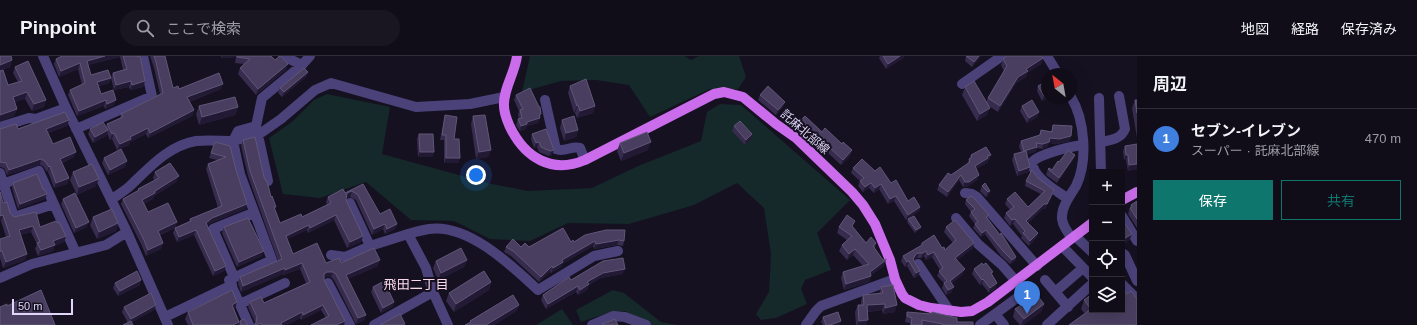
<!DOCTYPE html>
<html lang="ja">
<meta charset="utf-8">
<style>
:root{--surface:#100d19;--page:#191622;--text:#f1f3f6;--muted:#9c9ca2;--line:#302d38;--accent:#0f766e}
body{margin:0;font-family:Helvetica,"Noto Sans JP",sans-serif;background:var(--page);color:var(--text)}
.controls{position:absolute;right:12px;bottom:12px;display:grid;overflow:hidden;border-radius:0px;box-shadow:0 4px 16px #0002}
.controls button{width:36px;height:36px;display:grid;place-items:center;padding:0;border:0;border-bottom:1px solid var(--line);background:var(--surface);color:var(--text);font:20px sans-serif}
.compass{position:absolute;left:1041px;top:12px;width:36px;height:36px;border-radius:50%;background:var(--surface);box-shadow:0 4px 16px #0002;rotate:329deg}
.scale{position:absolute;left:12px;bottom:10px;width:61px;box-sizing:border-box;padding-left:4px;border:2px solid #dfd6f9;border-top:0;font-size:11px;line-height:14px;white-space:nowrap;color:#dfd6f9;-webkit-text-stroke:3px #151121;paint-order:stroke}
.you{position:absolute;left:476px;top:119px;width:14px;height:14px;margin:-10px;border:3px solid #fff;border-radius:50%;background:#1a73e8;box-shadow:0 0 0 6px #1a73e833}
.badge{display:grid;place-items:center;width:26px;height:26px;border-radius:50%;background:var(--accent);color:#fff;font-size:13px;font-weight:700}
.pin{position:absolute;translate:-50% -33px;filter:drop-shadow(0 1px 2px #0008)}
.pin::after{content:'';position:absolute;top:21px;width:14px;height:12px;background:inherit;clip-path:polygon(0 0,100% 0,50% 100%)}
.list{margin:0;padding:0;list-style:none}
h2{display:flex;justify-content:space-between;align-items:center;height:52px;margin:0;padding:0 16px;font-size:17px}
h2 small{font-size:13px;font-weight:400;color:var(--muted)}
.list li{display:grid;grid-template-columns:26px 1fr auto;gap:12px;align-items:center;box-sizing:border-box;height:60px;padding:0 16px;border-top:1px solid var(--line)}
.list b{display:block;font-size:15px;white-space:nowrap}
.list p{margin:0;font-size:13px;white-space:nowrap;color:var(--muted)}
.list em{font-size:13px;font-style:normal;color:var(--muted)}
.actions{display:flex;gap:8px;padding:12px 16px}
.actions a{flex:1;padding:9px 0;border:1px solid var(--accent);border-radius:0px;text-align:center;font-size:14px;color:var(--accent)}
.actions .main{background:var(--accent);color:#fff}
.icon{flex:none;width:22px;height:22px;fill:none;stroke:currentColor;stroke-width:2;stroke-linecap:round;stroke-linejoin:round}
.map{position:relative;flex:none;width:1137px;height:269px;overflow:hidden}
header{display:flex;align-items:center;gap:24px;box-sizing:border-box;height:56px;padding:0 20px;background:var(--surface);border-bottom:1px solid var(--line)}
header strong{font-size:19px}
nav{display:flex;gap:22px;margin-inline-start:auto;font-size:14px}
.search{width:280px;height:36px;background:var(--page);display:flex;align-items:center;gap:10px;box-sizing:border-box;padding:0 14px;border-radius:22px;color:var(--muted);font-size:15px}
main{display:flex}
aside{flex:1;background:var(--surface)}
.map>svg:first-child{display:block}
.green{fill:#15282a}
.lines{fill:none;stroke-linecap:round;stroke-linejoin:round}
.minor{stroke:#4b427a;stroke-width:10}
.major{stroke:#ca6ceb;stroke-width:10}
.wall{fill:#372c4d}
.shaded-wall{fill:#221934}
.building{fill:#493e5f;stroke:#605678}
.labels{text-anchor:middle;stroke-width:4;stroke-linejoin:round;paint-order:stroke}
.street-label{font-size:12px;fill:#dfd6f9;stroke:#151121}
.neighbourhood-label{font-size:13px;fill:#fad8ea;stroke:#151121}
</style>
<header>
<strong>Pinpoint</strong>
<div class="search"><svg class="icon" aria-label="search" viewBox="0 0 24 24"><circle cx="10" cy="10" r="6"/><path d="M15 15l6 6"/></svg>ここで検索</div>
<nav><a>地図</a><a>経路</a><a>保存済み</a></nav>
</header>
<main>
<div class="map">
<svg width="1137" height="269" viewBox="0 0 1137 269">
<rect width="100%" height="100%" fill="#151121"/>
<path class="green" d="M530,0H685L691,4L699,0H739L746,21L738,33H710L650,61L629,29L596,24L561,25L522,36Z
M327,38L390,51L382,98L492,128L528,135L592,132L638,110L701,85L707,56L720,48L741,49L850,144L817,177L831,214L805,224L801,233L807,248L776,262L761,264L756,258L769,236L771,198L764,152L737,127L694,149L629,168L568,167L530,185L490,183L454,165L411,164L366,126L320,142L283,138L269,82L293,65L314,44Z
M613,234L624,237L661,266L678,269H652L625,255L608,257L581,266L576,254Z
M562,253L573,269H536Z"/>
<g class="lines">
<path class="minor" d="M43,0L66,52L127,176L168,269
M283,0L302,9
M1047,0L1058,18
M962,28L1002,0
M1071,41C1085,64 1088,105 1076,130C1070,140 1061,151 1062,163C1063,170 1068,177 1072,182
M1099,42L1101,116
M545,44L556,93C564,97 572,89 580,92L585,104
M0,71L29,62L36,63L66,52
M76,73L152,40L143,0
M258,79L268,125
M1101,86C1111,84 1121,83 1125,73L1119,40
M0,117L14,161L54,148
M3,128L39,115L76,197
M965,137L972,138L977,141L1037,210
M1068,143C1056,134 1033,122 1032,106C1039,98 1072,90 1083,89
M111,144C117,139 125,135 131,129C150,111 168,90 196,85C208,84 221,85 233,85L238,75L256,70L262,42L302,9L310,0
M350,147L370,190
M1122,160L1137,185
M956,162L978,188L1002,209L1016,225
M408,178C415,176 422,174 429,173C468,167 512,210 538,234L594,200L618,195
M1075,180L1092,196
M1062,190L1092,221
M1122,197L1125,199L1137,225
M331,199L345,201L370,190L408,178L426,212L433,236L374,269
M918,208L949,254
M234,221L213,173L253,157
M0,222L32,208L106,189L127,176
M1045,224L1068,251
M328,227L350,269
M1122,228L1137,243
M433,236L448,269
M1055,236L1083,212
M240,248L285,227
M995,258L1004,269
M165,261L232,229
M249,269L229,224L272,204L240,118L233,85L258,79L281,63L315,34L331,27L416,51L470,48L504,41
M592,269L613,260L625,261L646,269
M806,269L816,255L821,250L895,223
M980,269L1025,236
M1047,269L1092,228"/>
<path class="major" d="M517,0C515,17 503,33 504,50C504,58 507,64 510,71C525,102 552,118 585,104L714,38L724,36L743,41L776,68L796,82L852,136L863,149L875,168L890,204L895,223L902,238L905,242L919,249L931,252L961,256L972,255L988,246L1092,167
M1122,144L1137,136"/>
</g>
<path class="wall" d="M0,0H11L12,4L10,11L2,14H3L8,29L18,26L13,17L15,11L28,5L46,44L44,51L32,55L25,43L14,46L17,53L14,60L0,65Z
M62,0H137L145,25L143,31L130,34L129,31L114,34L111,22L113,17L123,14L120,1L88,9L91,19L111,22L109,27L99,30L101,38L114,49L105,53L104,50L77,60L68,39L70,34L82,29L78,13L59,21L54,8L56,3Z
M150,0H165L173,32L221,33L189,46L194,54L192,60L148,82L146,78L130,86L129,89L117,94L112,83L110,84L107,77L106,80L93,87L88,78L90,73L106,71L107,68L120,62L121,58L160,38L154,12Z
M221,0H271L286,14L256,39L238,18L240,12L244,8L235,7L236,1L221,2Z
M880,0H904L903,2L886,13L879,2Z
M966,0H981L972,11L965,5Z
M1043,2L1041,8L1027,17L1026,21L1016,27L998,56L989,50L987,59L977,65L962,39L965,31L986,46L988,42L1004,15L1001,9L1003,3Z
M308,16L306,21L282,41L278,37L280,32Z
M570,30L595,50L593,57L577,62L575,57H574L568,37Z
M1038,30L1047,42H1048L1042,45L1037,35Z
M516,39L541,58L538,67L527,70L526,73L520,75L516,69L518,63H519L518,59L519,55L514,44Z
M760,39L783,51L776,59L758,44Z
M1135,44H1137V82L1132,52Z
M199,50L238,51L235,59L199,69L196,58Z
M1022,50L1039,56L1037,61L1027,67L1020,55Z
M445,59L460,102L458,107H444V84H440Z
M473,60L491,94L488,101L476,103L471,68Z
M69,64L67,70L48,77L53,88L74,101L62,107L69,122L67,128L54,132L48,116H47L43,110L40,109L7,119L4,112L0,111V73H18Z
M562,64L578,74L576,81L564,85L560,72Z
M797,68L822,76L852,94L850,100L841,109L828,97L826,99L796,73Z
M1053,69L1070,85L1057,88L1049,87L1047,91L1042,93L1037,92L1035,96L1027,98L1030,111L1028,116L1017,120L1012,104L1014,98L1021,96L1019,90L1021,85L1039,79L1041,74L1051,76Z
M734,70L752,78L751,83L745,89L732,75Z
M546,73L552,99L549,100L539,96L537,91L534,92L531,83L532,78Z
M419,78L434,96L432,101H418L417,83Z
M243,84L264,121L280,167L302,161L327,149L326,146L328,141L345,137L363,128L380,158L397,168L395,173L385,178L383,173L372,179L356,144L350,141L346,142V144L361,186L347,192L334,164L308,177L307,174L287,183L293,198L326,207H341L378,210L348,223L366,259L364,264L356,268L334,224L331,221H325L324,222V224L344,269L326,262L321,254L301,264L300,262L287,269H254L255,266L248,251L250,246L264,247L306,227L300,213L283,219V218L241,236L238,227L240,221L278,205L248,120L241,90Z
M215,86L236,114L247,148L245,153L211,167L207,169L224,215L213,220L194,179L177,186L173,177L175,172L189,166L190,163L218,152L206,113L208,108L217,104L209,102Z
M620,87L648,94L621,105L617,95Z
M1125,90L1137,113L1128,115L1126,104H1124L1123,95Z
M971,99H991L989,104H988L987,107L976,113L979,119L977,124L967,131H963L959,124L947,141L937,134L939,129L951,119L967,108Z
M1075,99L1073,104L1057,127L1046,119L1048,113L1052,114L1059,106Z
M104,102L127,105L125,111L108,119L102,107Z
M853,112L875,115L891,127L908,145L920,151L919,155L906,164L894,145L888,148L879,133L874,137L869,132L863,136L858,130L860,125L851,117Z
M1032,114L1052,140L1045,153H1042L1028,167L1038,177L1036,182L1029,190L1021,182L1022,180L1013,168L1010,170L1004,162L1006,157L1010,154L1005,148L1007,143L1028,151L1041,138L1025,130L1026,125Z
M73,116L96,130L77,139L70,124Z
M155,116L179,120L176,126L154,140L153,143L144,148L148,156L177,166L175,172L160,179L163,187L161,193L146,200L142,190L121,148L123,143L138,135V133L155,125L153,122Z
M13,127L45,143L18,153L12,132Z
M982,130L990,135L988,140L986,141L980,135Z
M63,143L87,171L74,177L61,148Z
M966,144L989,159L988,162L1016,201L1015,205L1010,208L1001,200L985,178L981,181L973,172L975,168L969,160L971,156L965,148Z
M1137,145V172L1128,158L1129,155V154L1131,149Z
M3,147L10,157L14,161L40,171L57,167L66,180L64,186L54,190L53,195L38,200L35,193L37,188L31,176L20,179L27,198L25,204L3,212L0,202V183L6,181L1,165Z
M93,161L118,167L116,175L97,183L90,169Z
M908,163L921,171L920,173L915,177L907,166Z
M224,171L262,200L237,211L222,177Z
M839,171H853L866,187H876L875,192L884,210L871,219L869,226L844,234L841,222L843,216L863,210L853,199L847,204L839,195L842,189L847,184L837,177Z
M946,171L973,192L957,204L963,218L952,227V236L946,239L942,232L944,227L937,220L940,214L932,201L926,204L924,200L921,202H917L914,203V204L920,215L918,220L914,222L907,210L905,211L901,205L903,200L921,190L922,187L942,192L945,194L953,187L944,176Z
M606,174L624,185L623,190L617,189L594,193L593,190L562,208L561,211L551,217L550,216L539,226L511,200L504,196L506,191H529L571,186H574Z
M467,204L464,211L438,224L433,212L436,205Z
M974,213L992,219L996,232L989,237L982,228L980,229L972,218Z
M623,218L601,222L589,229L587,234L578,239L576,236L546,253L541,244L543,239L571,224Z
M491,226L489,234L454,256L446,245L449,237Z
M115,227L140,229L118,240L113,232Z
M373,231L394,246L392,251L381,257L371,236Z
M881,231L895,256L883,258L882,254L868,256L866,269H856L855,256L858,249H861V245L863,239L879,238Z
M1127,238L1084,257L1081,253L1084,244Z
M1044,248L1041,256L1023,269H1020L1013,261L1015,253Z
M156,249L154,254L132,266L128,267L122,256L124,251Z
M235,253L234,254L239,266L240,265L248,269H188L185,263L188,256Z
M907,256L931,258L932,256L957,266L973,269H910V267L905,266Z
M823,261L840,269H823L821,266Z"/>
<path class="shaded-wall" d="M105,0H120V1L85,10L87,5Z
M222,0H236V1L221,2Z
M900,0H904L903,2L886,13L888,8Z
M979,0H981L972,11L974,6Z
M1043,2L1041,8L1027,17L1026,21L1016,27L998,56L1000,50L1018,21L1026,13Z
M12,4L10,11L0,15V9Z
M80,7L78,13L59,21L61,15Z
M288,8L286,14L256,39L258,33Z
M308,16L306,21L282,41L284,36Z
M111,22L109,27L95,31L97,26Z
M131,25L129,31L114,34L116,29Z
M145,25L143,31L130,34L132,29Z
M223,28L221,33L185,47L187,41Z
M27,36L25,43L10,48L13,41Z
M1047,39V42H1048L1042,45L1044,40Z
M46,44L44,51L32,55L34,48Z
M106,44L104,50L77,60L79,55Z
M116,44L114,49L105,53L107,48Z
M785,46L783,51L776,59L778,54Z
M578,49L575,57H574L577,50Z
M595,50L593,57L577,62L580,55Z
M238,51L235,59L199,69L202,61Z
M990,52L987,59L977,65L980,58Z
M17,53L14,60L0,65V59Z
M194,54L192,60L148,82L150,77Z
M1039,56L1037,61L1027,67L1029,62Z
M541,58L538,67L527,70L526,73L520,75L521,70L527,66L539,59Z
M69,64L67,70L44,78L46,73Z
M148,72L146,78L130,86L129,89L117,94L120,88L130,81Z
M108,74L106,80L93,87L95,81Z
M578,74L576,81L564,85L566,77Z
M114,77L112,83L110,84L112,78Z
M752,78L751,83L745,89L746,84Z
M1071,80L1070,85L1057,88L1049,87L1047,91L1042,93L1043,88L1050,82Z
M539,86L537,91L534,92L536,87Z
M651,86L648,94L621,105L624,97Z
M1037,91L1035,96L1022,100L1024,95Z
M830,92L828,97L826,99L828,94Z
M491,94L488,101L476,103L479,96Z
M554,94L552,99L549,100L551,95Z
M852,94L850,100L841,109L843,104Z
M76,96L74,101L58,108L60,103Z
M420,96H434L432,101H418Z
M991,99L989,104H988L987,107L973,115L975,110Z
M1075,99L1073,104L1057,127L1059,122Z
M1126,99H1128L1126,104H1124Z
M446,102H460L458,107H444Z
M41,103L40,109L7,119L9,114Z
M127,105L125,111L108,119L110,114Z
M1137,108V113L1128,115L1129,109Z
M50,110L48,116H47L49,111Z
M1030,111L1028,116L1017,120L1019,115Z
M961,119L959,124L947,141L948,136Z
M979,119L977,124L967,131H963L965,126Z
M179,120L176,126L154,140L153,143L140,150L142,144Z
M69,122L67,128L54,132L56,127Z
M99,123L96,130L77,139L79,131Z
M871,127L869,132L863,136L865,131Z
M881,128L879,133L874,137L875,132Z
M1054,134L1052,140L1045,153H1042L1024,170L1026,165Z
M352,135L350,141L345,143L347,137Z
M990,135L988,140L986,141L988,136Z
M47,138L45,143L18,153L20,148Z
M896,140L894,145L888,148L890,143Z
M247,148L245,153L211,167L204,172L206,167L212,162Z
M920,151L919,155L906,164L908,159Z
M3,159L1,165H0V160Z
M336,159L334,164L308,177L310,172Z
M1015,163L1013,168L1010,170L1012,164Z
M89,166L87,171L74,177L76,172Z
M177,166L175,172L156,180L158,175Z
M118,167L116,175L97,183L99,176Z
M385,168L383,173L372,179L374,173Z
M397,168L395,173L385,178L387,173Z
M309,169L307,174L284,185L286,180Z
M33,170L31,176L17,180L19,174Z
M921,171L920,173L915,177L916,174Z
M196,174L194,179L177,186L179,181Z
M986,174L985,178L981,181L982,177Z
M1038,177L1036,182L1029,190L1030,185Z
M1132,178L1129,185L1122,190V184Z
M66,180L64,186L54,190L53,195L38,200L41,194L53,185Z
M363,180L361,186L347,192L350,186Z
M619,184L617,189L594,193L596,188Z
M595,185L593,190L562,208L561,211L551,217L553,212L562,204Z
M163,187L161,193L146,200L148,194Z
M974,187L973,192L954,207L955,202Z
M855,193L853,199L847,204L849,198Z
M264,195L262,200L237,211L239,206Z
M926,195L924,200L921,202L923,197Z
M934,196L932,201L926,204L928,199Z
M919,197L917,202L914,203L912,208L916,198Z
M27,198L25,204L3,212L6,206Z
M1016,201L1015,205L1010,208L1012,204Z
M380,204L378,210L344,225L346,219Z
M467,204L464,211L438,224L441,217Z
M886,204L884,210L870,220H871L869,226L844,234L846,228L870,216Z
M909,205L907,210L905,211L907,206Z
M302,207L300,213L283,219L285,214Z
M226,210L224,215L213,220L215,215Z
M552,210L550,216L539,226L541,221Z
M285,212L283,218L241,236L243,230Z
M625,213L623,218L601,222L589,229L587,234L578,239L580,234L587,226L603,217Z
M965,213L963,218L949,230L950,225Z
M920,215L918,220L914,222L916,217Z
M327,216H333L331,221H325L322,224L324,218Z
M983,223L982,228L980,229L982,224Z
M141,224L140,229L118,240L120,235Z
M491,226L489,234L454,256L456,248Z
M997,227L996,232L989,237L990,232Z
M578,230L576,236L546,253L548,248Z
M954,231L952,236L946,239L948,234Z
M237,246L235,253L229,256L232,249Z
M394,246L392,251L381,257L383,252Z
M885,248L882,254L865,256L867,249Z
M1044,248L1041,256L1023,269H1021L1024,263Z
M156,249L154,254L129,268L131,263Z
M323,249L321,254L301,264L303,259Z
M519,249L517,255L495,269H486Z
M897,249L895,256L883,258L885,252Z
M302,256L300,262L287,269H281V267Z
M366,259L364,264L356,268L358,262Z
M868,264L866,269H857L859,265Z
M345,265L344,269H336Z
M841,265L840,269H830Z
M239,266L238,269H233Z"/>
<path class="building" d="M0,0H11L12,4L0,9Z
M62,0H105L87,5L91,19L108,14L111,22L97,26L101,38L113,34L116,44L107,48L106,44L79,55L70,34L85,27L80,7L61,15L56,3Z
M123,0H137V1L140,0L145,25L132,29L131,25L116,29L113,17L127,13Z
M154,0H165L173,32L178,30L179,33L219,17L223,28L187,41L194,54L150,77L148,72L130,81L131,83L120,88L114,77L112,78L107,68L123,61L121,58L163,37L156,6Z
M237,0H271L275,4L280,0H281L288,8L258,33L240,12L250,3L237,1Z
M883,0H900L888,8Z
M966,0H979L974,6Z
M1007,0H1041L1043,2L1026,13L1028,15L1018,21L1000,50L988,42L1007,10L1003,3Z
M28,5L46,44L34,48L27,36L13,41L17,53L0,59V15L3,14L8,29L22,25L15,11Z
M304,12L308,16L284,36L280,32Z
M586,23L595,50L580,55L578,49L577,50L570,30Z
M974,25L990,52L980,58L965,31Z
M1047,25V39L1044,40L1038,30Z
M768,30L785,46L778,54L760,39Z
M530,32L539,51H540L541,58L539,59L540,62L527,66V68L521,70L518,63L522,62L520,54L523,53L516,39Z
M235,41L238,51L202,61L199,50Z
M1032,44L1039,56L1029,62L1022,50Z
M1135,44H1137V57Z
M65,56L69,64L46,73L53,88L70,81L76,96L60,103L69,122L56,127L50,110L49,111L45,105L41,103L9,114L6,107L0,106V73L16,68L18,73Z
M445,59L457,61L454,83H459L460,102H446V79H442Z
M485,59L491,94L479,96L473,60Z
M574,60L578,74L566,77L562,64Z
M805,60L822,76L825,72L842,88L843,86L852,94L843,104L830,92L828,94L797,68Z
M740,65L752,78L746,84L734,70Z
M103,66L108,74L95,81L90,73Z
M1053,69L1072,70L1071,80L1059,83L1050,82L1049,86L1043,88L1036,87L1037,91L1024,95L1021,85L1040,79L1041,74L1052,76Z
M546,73L554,94L551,95L545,93L541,91L539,86L536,87L532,78Z
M647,76L651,86L624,97L620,87Z
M419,78H433L434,96H420Z
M255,81L264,121L266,125H267L271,141L272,140L276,151H274L280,167L301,158L302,161L331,147L328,141L343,133L345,137L363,128L380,158L390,153L397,168L387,173L385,168L374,173L358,139L352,135L347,137L346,144L363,180L350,186L336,159L310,172L309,169L286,180L293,198L317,187L326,207L339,202L341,207L374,192L380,204L346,219L366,259L358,262L336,218L333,216H327L324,218V224L345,265L336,269H311L329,260L323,249L303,259L302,256L281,267L282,269H262L261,267L256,269H254L256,267L257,261L250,246L261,241L264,247L310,226L302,207L285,214V212L243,230L240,221L282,203L250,115L243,84Z
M215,86L230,90L236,114L247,148L212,162L206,167L226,210L215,215L196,174L179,181L175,172L191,165L190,163L222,150L208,108L226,101L211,97Z
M1137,88V108L1129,109L1128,99H1126L1125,90Z
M986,91L991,99L987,100L988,102L975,110L979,119L969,126H965L961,119L948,136L939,129L948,117L951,119L970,106L969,103L972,101L971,99Z
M121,93L127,105L110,114L104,102Z
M1068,94L1075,99L1059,122L1048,113L1049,112L1052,114L1058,105L1059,106Z
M1026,95L1030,111L1019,115L1014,98Z
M862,103L875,115L880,111L891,127L896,124L908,145L914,141L920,151L908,159L896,140L890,143L881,128L875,132L871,127L865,131L860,125L864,122L853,112Z
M170,107L179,120L155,135V137L142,144L148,156L168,147L177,166L158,175L163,187L148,194L144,184L123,143L139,134L138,133L159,122L155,116Z
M92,108L99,123L79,131L73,116Z
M1032,114L1038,122L1054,134L1047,148H1044L1026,165L1038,177L1030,185L1023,177L1025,175L1015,163L1012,164L1006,157L1014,151L1007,143L1015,136L1028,151L1045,135L1026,125Z
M37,118L43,133H44L47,138L20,148L13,127Z
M985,127L990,135L988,136L982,130Z
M0,136L3,147L7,146L10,157L14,161L36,156L40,171L56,165L57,167L59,166L66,180L53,185L55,189L41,194L37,187L40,186L33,170L19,174L27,198L6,206L2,195H0V183L10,180L3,159L0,160Z
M75,137L89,166L76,172L63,143Z
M971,140L974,142L989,159L986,161L1000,179L1001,177L1016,201L1012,204L1003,195L986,174L982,177L975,168L978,166L971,156L975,153L966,144Z
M1137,145V163L1130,152L1132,151L1131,149Z
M112,153L118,167L99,176L93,161Z
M847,159L855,165L852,170L866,187L871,181L876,187L873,190L883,204L886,203V204L870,216L871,220L846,228L843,216L869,208L855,193L849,198L842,189L852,180L839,171Z
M914,160L921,171L916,174L908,163Z
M248,162L264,195L239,206L224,171Z
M1122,163L1132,178L1122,184Z
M955,164L974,187L955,202L965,213L950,225L954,231L948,234L944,227L947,225L939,215L943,212L934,196L928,199L926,195L923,197H919L916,198L913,203L920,215L916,217L909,205L907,206L903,200L922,189V187L934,179L942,192L944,191L945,194L956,184L946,171Z
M563,172L571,186L573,184L574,186L585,179L606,174H625L624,185L619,184L596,188L595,185L562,204L563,206L553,212L552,210L541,221L513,195L506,191L513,183L521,191L525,187L529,191Z
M461,192L467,204L441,217L436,205Z
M623,202L625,213L603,217L587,226L589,228L580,234L578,230L548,248L543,239L569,221L571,224L603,205Z
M982,207L983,209L986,207L993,216L991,217L997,227L990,232L983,223L982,224L974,213Z
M137,215L141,224L120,235L115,227Z
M484,215L491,226L456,248L449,237Z
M384,225L394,246L383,252L373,231Z
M893,229L897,249L885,252V248L867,249L868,264L859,265L858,249H864L863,239L883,237L881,231Z
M1122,232L1127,238L1131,235L1137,243V269H1069L1091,253L1084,244L1092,238V254H1122Z
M41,234L55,269H0V251L7,248V250Z
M232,234L237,246L232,249L239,266L233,269H193L188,256Z
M151,237L156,249L131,263L124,251Z
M513,239L519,249L486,269H465L471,266L470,265Z
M1037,239L1044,248L1024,263L1015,253Z
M838,256L841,265L830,269H826L823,261Z
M907,256L931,258L932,256L957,262V266H973V269H943V268L922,264V269H911L912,262L907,260Z
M400,258L405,268L403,269H380Z
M244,263L247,268L248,269H241L240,265Z
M615,263L618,269H603L602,268Z
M131,265L133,269H123Z"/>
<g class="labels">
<g class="street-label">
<text transform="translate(805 76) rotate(41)" y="4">託麻北部線</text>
</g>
<g class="neighbourhood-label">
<text x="416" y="233">飛田二丁目</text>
</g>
</g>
</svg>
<div class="controls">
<button>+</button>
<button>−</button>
<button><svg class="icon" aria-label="locate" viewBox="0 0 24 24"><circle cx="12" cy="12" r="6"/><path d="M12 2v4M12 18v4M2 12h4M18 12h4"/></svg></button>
<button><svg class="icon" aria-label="layers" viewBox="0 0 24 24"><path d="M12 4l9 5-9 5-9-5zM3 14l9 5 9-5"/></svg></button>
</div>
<svg class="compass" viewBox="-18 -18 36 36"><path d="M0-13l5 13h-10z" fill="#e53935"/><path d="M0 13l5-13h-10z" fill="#9c9ca2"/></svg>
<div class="scale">50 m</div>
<div class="you"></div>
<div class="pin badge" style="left:1027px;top:258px;background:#3f7fe0">1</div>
</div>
<aside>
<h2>周辺<small></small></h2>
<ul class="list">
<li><span class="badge" style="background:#3f7fe0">1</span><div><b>セブン-イレブン</b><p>スーパー · 託麻北部線</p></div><em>470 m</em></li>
</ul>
<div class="actions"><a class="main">保存</a><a>共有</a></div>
</aside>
</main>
